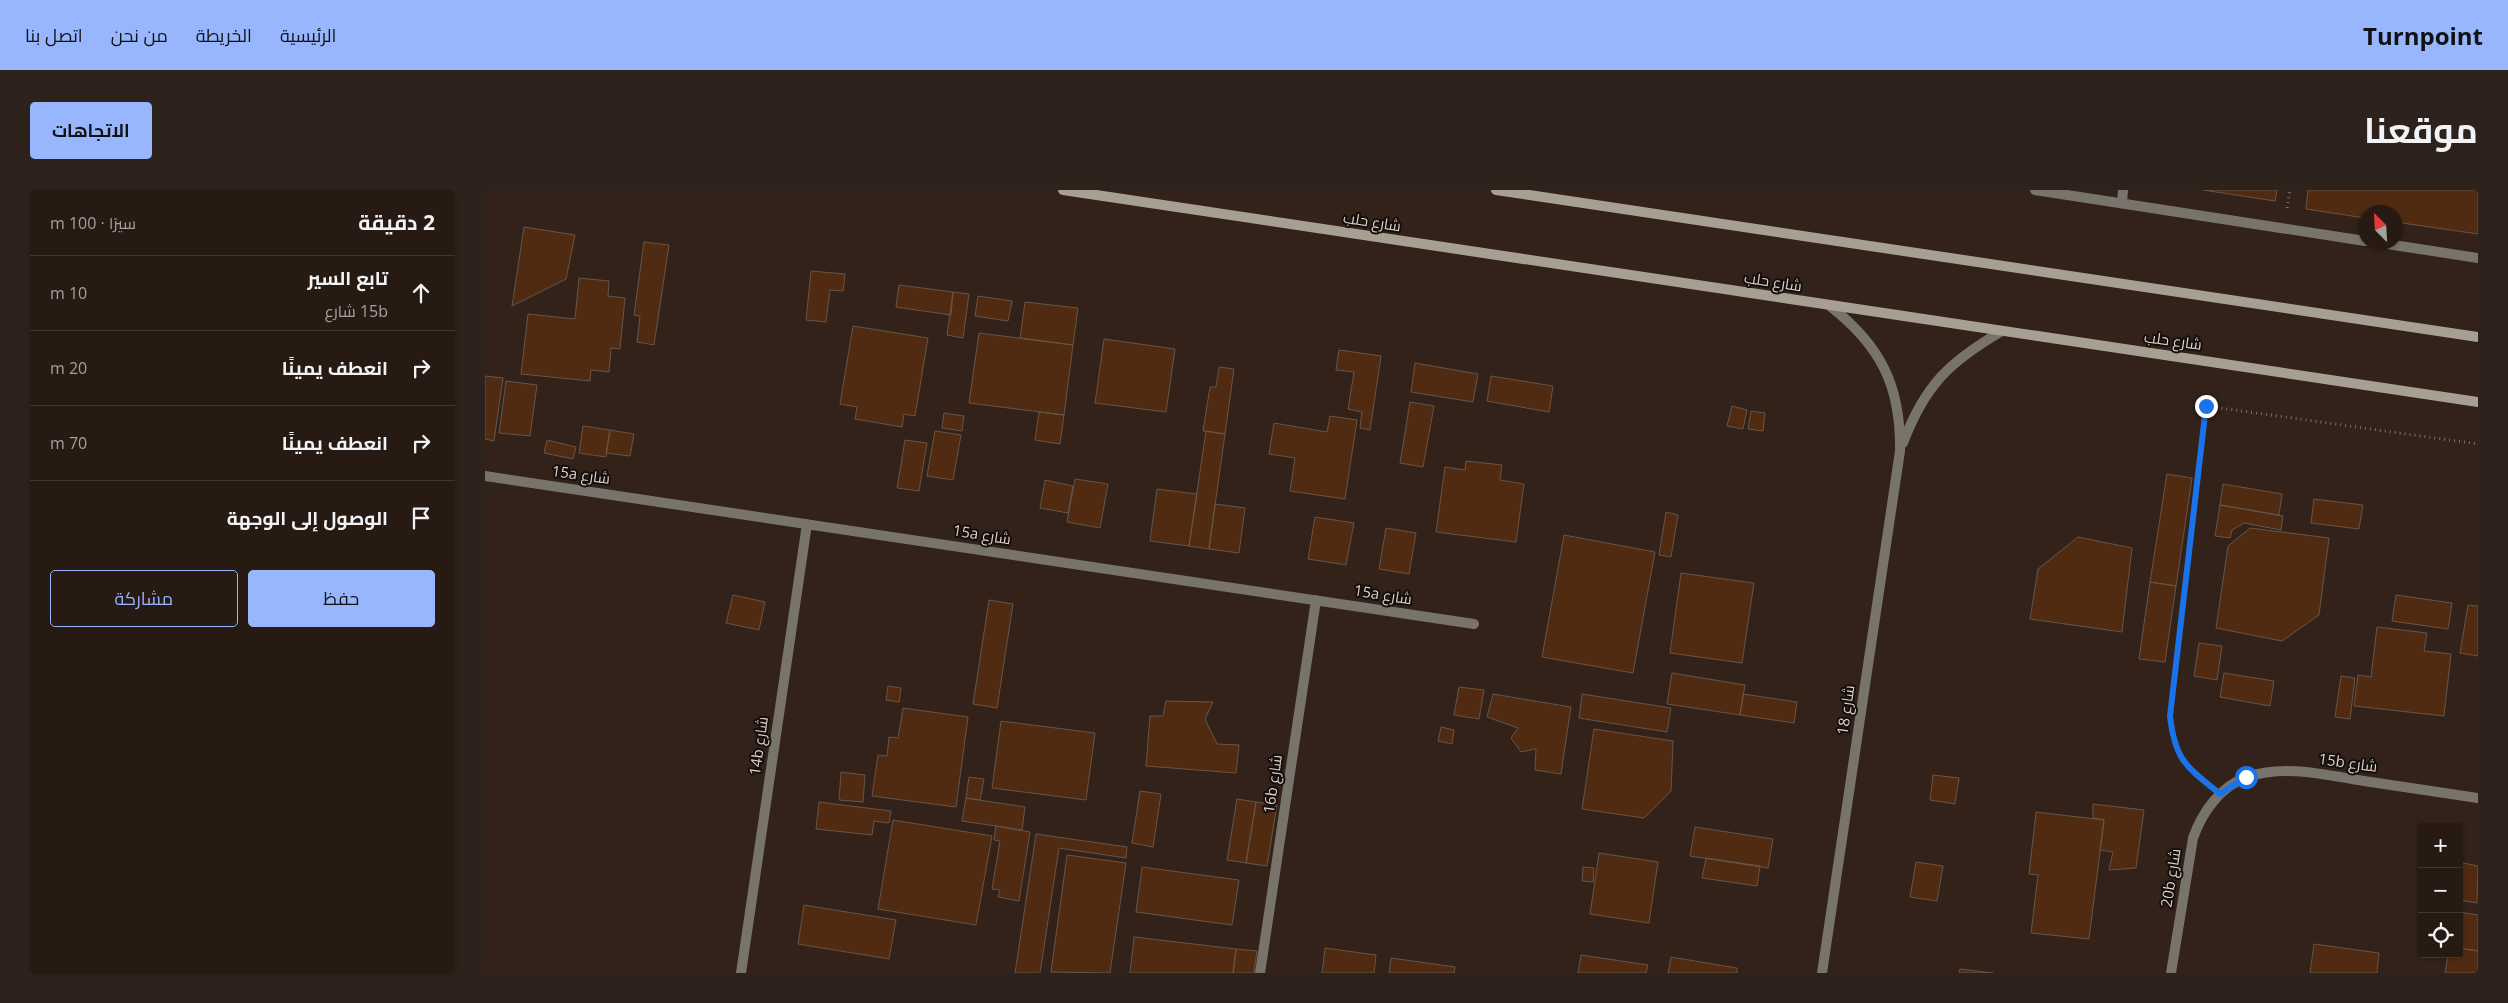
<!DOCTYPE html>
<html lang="ar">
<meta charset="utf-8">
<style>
:root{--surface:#261a13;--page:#2e231c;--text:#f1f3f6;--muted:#a4a1a0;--line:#423833;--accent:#97b6fd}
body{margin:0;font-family:"Open Sans",Cairo,sans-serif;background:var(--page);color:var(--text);direction:rtl}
.controls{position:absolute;right:15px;bottom:15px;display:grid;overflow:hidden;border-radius:5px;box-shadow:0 1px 4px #0004}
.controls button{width:45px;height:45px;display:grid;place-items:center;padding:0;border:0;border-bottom:1px solid var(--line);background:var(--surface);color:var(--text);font:25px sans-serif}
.compass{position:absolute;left:1873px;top:15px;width:45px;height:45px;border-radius:50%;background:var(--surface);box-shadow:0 1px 4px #0004;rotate:336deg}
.stop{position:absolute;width:15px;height:15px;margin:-11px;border:4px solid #1a73e8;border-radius:50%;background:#fff}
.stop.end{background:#1a73e8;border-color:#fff;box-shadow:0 1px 5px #0008}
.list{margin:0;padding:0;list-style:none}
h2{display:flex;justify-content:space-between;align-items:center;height:65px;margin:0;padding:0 20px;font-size:21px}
h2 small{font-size:16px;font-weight:400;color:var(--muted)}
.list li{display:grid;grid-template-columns:32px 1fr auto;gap:15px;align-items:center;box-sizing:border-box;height:75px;padding:0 20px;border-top:1px solid var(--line)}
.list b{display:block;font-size:19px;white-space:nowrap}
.list p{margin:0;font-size:16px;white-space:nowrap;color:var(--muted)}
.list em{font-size:16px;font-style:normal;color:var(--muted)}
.actions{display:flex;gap:10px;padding:15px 20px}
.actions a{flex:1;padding:11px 0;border:1px solid var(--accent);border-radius:5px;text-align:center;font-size:18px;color:var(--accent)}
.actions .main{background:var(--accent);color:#111}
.icon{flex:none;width:28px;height:28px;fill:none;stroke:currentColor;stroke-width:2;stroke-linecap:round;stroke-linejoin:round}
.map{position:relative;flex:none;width:1993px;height:783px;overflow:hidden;direction:ltr;border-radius:5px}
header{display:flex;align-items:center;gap:30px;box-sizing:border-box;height:70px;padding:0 25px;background:var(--accent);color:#111}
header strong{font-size:24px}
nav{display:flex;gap:28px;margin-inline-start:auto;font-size:18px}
.intro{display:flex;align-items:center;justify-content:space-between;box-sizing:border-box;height:120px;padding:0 30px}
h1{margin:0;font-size:35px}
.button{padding:12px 22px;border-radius:5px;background:var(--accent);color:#111;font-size:18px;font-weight:700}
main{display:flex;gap:30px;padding:0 30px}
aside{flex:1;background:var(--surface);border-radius:5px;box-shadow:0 1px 4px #0004}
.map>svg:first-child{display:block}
.building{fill:#512b11;stroke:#67554a}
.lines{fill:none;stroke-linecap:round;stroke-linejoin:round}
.path{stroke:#7d6f67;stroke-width:3;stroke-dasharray:1 4;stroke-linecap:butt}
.lane{stroke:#78736b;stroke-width:10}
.street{stroke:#78736b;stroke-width:10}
.secondary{stroke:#a79f92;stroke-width:10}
.route{stroke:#1a73e8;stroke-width:6}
.labels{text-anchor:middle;stroke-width:4;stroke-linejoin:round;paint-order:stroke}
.street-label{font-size:15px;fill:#ddd2cc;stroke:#150e0a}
</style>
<header>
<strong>Turnpoint</strong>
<nav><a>الرئيسية</a><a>الخريطة</a><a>من نحن</a><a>اتصل بنا</a></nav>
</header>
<div class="intro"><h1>موقعنا</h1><a class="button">الاتجاهات</a></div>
<main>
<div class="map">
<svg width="1993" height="783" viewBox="0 0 1993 783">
<rect width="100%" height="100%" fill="#322219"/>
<path class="building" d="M1718,0H1792L1790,11Z
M1823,0H1993V44L1910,32V22H1880V28L1821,19Z
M39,37L90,45L81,89L27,116Z
M159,52L184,55L169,155L152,152L155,126L149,125Z
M326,81L360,84L358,101L345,100L341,132L321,130Z
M94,88L124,91L123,106L140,108L135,159L126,158L124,182L106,180L105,191L36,184L43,124L90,129Z
M414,95L468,102L466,125L411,117Z
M468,102L484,104L478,148L462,145Z
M493,106L527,111L523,131L490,126Z
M540,112L593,118L588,155L535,148Z
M368,136L443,148L430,226L419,224L417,237L370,229L372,217L355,214Z
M494,143L588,155L579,225L484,213Z
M619,149L690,159L681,222L610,213Z
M854,160L896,166L885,240L875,238L877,222L863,219L869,182L851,180Z
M930,173L993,184L988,212L926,202Z
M734,177L749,179L740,244L718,241L725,197H731Z
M0,186L18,188L9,251L0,249Z
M1006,186L1068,196L1064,222L1002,211Z
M21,191L52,195L45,246L14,243Z
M925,212L949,216L938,277L915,273Z
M1247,216L1262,220L1258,239L1242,236Z
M1266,221L1280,223L1278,241L1263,239Z
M554,222L579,225L575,254L550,250Z
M459,223L479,226L477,241L457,238Z
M845,226L872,230L860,309L805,301L810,268L784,264L789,233L842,242Z
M98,236L125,240L121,267L94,263Z
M125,240L149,244L145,266L121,263Z
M450,241L476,245L468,290L442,286Z
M721,241L740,244L724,359L704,356Z
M62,250L91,257L88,269L59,263Z
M420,250L442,253L434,301L412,298Z
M981,271L1017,275L1015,290L1039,294L1031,352L951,342L960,277L980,280Z
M1682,284L1707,288L1691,396L1665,392Z
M590,289L623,294L615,338L582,332Z
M560,290L588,296L583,323L555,318Z
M1738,294L1797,304L1794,325L1735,315Z
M672,299L712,304L704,356L665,351Z
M1829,309L1878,315L1874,339L1826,333Z
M730,314L760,318L754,363L724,359Z
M1735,315L1798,326L1796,340L1759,333L1747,340L1745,348L1730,346Z
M1181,322L1193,325L1186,367L1174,365Z
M830,327L869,333L861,375L823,369Z
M901,338L931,343L924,384L894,379Z
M1765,338L1844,348L1834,425L1797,451L1731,438L1743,356Z
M1079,345L1170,362L1148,483L1057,467Z
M1593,347L1647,358L1637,442L1545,429L1553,379Z
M1196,383L1269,393L1257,473L1185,463Z
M1665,392L1691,396L1680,472L1654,469Z
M248,405L280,412L274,440L241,433Z
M1911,405L1967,413L1963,439L1907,431Z
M504,410L528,414L512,518L488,514Z
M1983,415L1993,416V466L1975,463Z
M1892,437L1942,443L1939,461L1966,464L1959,526L1869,516L1873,485L1886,487Z
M1714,453L1737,456L1732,490L1709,486Z
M1187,483L1260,495L1255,525L1182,514Z
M1739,483L1789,491L1785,516L1735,507Z
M1856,486L1870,488L1865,529L1850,527Z
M403,496L416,498L414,512L401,510Z
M974,497L999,500L994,529L969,525Z
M1008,504L1086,517L1076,584L1050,580L1051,559L1036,562L1026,548L1033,538L1002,527Z
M1097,504L1186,518L1182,542L1094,528Z
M1258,504L1312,512L1309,533L1255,525Z
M681,511L728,512L720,529L732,554L754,555L751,583L661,576L665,526H678Z
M418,518L483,527L471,617L387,606L393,565L402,566L404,547L413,548Z
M516,531L610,543L601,610L507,598Z
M956,537L969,540L967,554L953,551Z
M1109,539L1188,551L1186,601L1159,628L1097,619Z
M356,582L380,585L378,612L354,610Z
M1448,585L1474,588L1470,614L1445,610Z
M484,587L499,589L495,610L481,608Z
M655,601L676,604L668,657L647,653Z
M481,608L540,617L537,640L477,631Z
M752,609L771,612L761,673L742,670Z
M334,612L406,621L404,633L389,631L387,645L331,639Z
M771,612L792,615L782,676L761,673Z
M1608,614L1659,620L1651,678L1624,680L1628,662L1615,660L1619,630L1608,628Z
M1551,622L1619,630L1604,749L1546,743L1553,685L1544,684Z
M408,630L507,646L491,735L393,719Z
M511,636L545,642L534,711L513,707L515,700L507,699L515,651L509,650Z
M1210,637L1288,649L1283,678L1205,666Z
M551,644L642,657L641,668L574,658L555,783H530Z
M1114,663L1173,672L1164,733L1105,724Z
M582,665L641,673L625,783L566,782Z
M1221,668L1275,676L1272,696L1217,688Z
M1431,672L1458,676L1452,711L1425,707Z
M1974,672L1993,676L1992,713L1974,710Z
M657,677L754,690L747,735L651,722Z
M1098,677L1109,678L1108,692L1097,691Z
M319,715L411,730L404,769L313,754Z
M1974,722L1993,725V761L1974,758Z
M649,747L751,759L748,783H645Z
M1829,754L1894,763L1892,783H1825Z
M840,758L891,765L889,783H837Z
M1974,758L1993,761V783H1960L1963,764H1974Z
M751,759L772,761L769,783H748Z
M1096,765L1163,775L1161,783H1093Z
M1186,767L1252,778V783H1183Z
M906,768L970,777L969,783H904Z
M1475,779L1508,783H1474Z"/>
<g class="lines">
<path class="path" d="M1802,18L1805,0
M1720,592C1695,571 1688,558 1685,526L1721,216L1993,254"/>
<path class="lane" d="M1637,13L1638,0"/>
<path class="street" d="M1550,0L1880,51
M1889,52L1993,68
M1418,253C1440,195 1464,172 1517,141
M0,286L989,434
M256,783L322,334
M775,783L831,410
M1337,783L1415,261C1416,196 1396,156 1345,116
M1686,783L1708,648C1717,623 1735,596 1762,587C1800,574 1841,585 1879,591C1917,597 1955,602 1993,608"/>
<path class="secondary" d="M578,0L1993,212
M1011,0L1993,147"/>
</g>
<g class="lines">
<path class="route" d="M1721,216L1685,526C1690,571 1702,577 1735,604L1761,587"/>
</g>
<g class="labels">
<g class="street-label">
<text transform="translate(887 32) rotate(9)" y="5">شارع حلب</text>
<text transform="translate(1288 92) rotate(9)" y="5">شارع حلب</text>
<text transform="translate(1688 151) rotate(8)" y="5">شارع حلب</text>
<text transform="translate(96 285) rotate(8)" y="5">15a شارع</text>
<text transform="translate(497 345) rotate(9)" y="5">15a شارع</text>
<text transform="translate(898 405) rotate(9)" y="5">15a شارع</text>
<text transform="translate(1361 520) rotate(-82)" y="5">شارع 18</text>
<text transform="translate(274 556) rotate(-82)" y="5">14b شارع</text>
<text transform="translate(1863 573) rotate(8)" y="5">15b شارع</text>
<text transform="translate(788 594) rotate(-82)" y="5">16b شارع</text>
<text transform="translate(1686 688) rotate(-81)" y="5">20b شارع</text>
</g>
</g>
</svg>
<div class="controls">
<button>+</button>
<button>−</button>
<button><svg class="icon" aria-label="locate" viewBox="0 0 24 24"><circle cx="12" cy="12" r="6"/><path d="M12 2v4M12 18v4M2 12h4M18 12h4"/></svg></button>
</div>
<svg class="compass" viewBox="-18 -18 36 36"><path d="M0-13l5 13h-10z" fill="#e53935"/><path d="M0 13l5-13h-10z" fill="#a4a1a0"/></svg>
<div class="stop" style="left:1761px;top:587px"></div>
<div class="stop end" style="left:1721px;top:216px"></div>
</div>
<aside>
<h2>2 دقيقة<small>سيرًا · 100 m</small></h2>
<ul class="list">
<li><svg class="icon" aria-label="ahead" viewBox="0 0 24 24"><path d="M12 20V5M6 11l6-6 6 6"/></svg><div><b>تابع السير</b><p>15b شارع</p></div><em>10 m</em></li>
<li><svg class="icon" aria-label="right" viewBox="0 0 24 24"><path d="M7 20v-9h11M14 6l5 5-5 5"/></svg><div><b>انعطف يمينًا</b></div><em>20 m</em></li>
<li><svg class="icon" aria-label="right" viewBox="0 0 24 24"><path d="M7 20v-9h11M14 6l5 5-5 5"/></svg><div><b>انعطف يمينًا</b></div><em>70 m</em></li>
<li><svg class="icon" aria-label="arrive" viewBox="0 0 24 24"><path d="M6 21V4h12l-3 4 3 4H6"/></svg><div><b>الوصول إلى الوجهة</b></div></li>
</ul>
<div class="actions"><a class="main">حفظ</a><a>مشاركة</a></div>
</aside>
</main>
